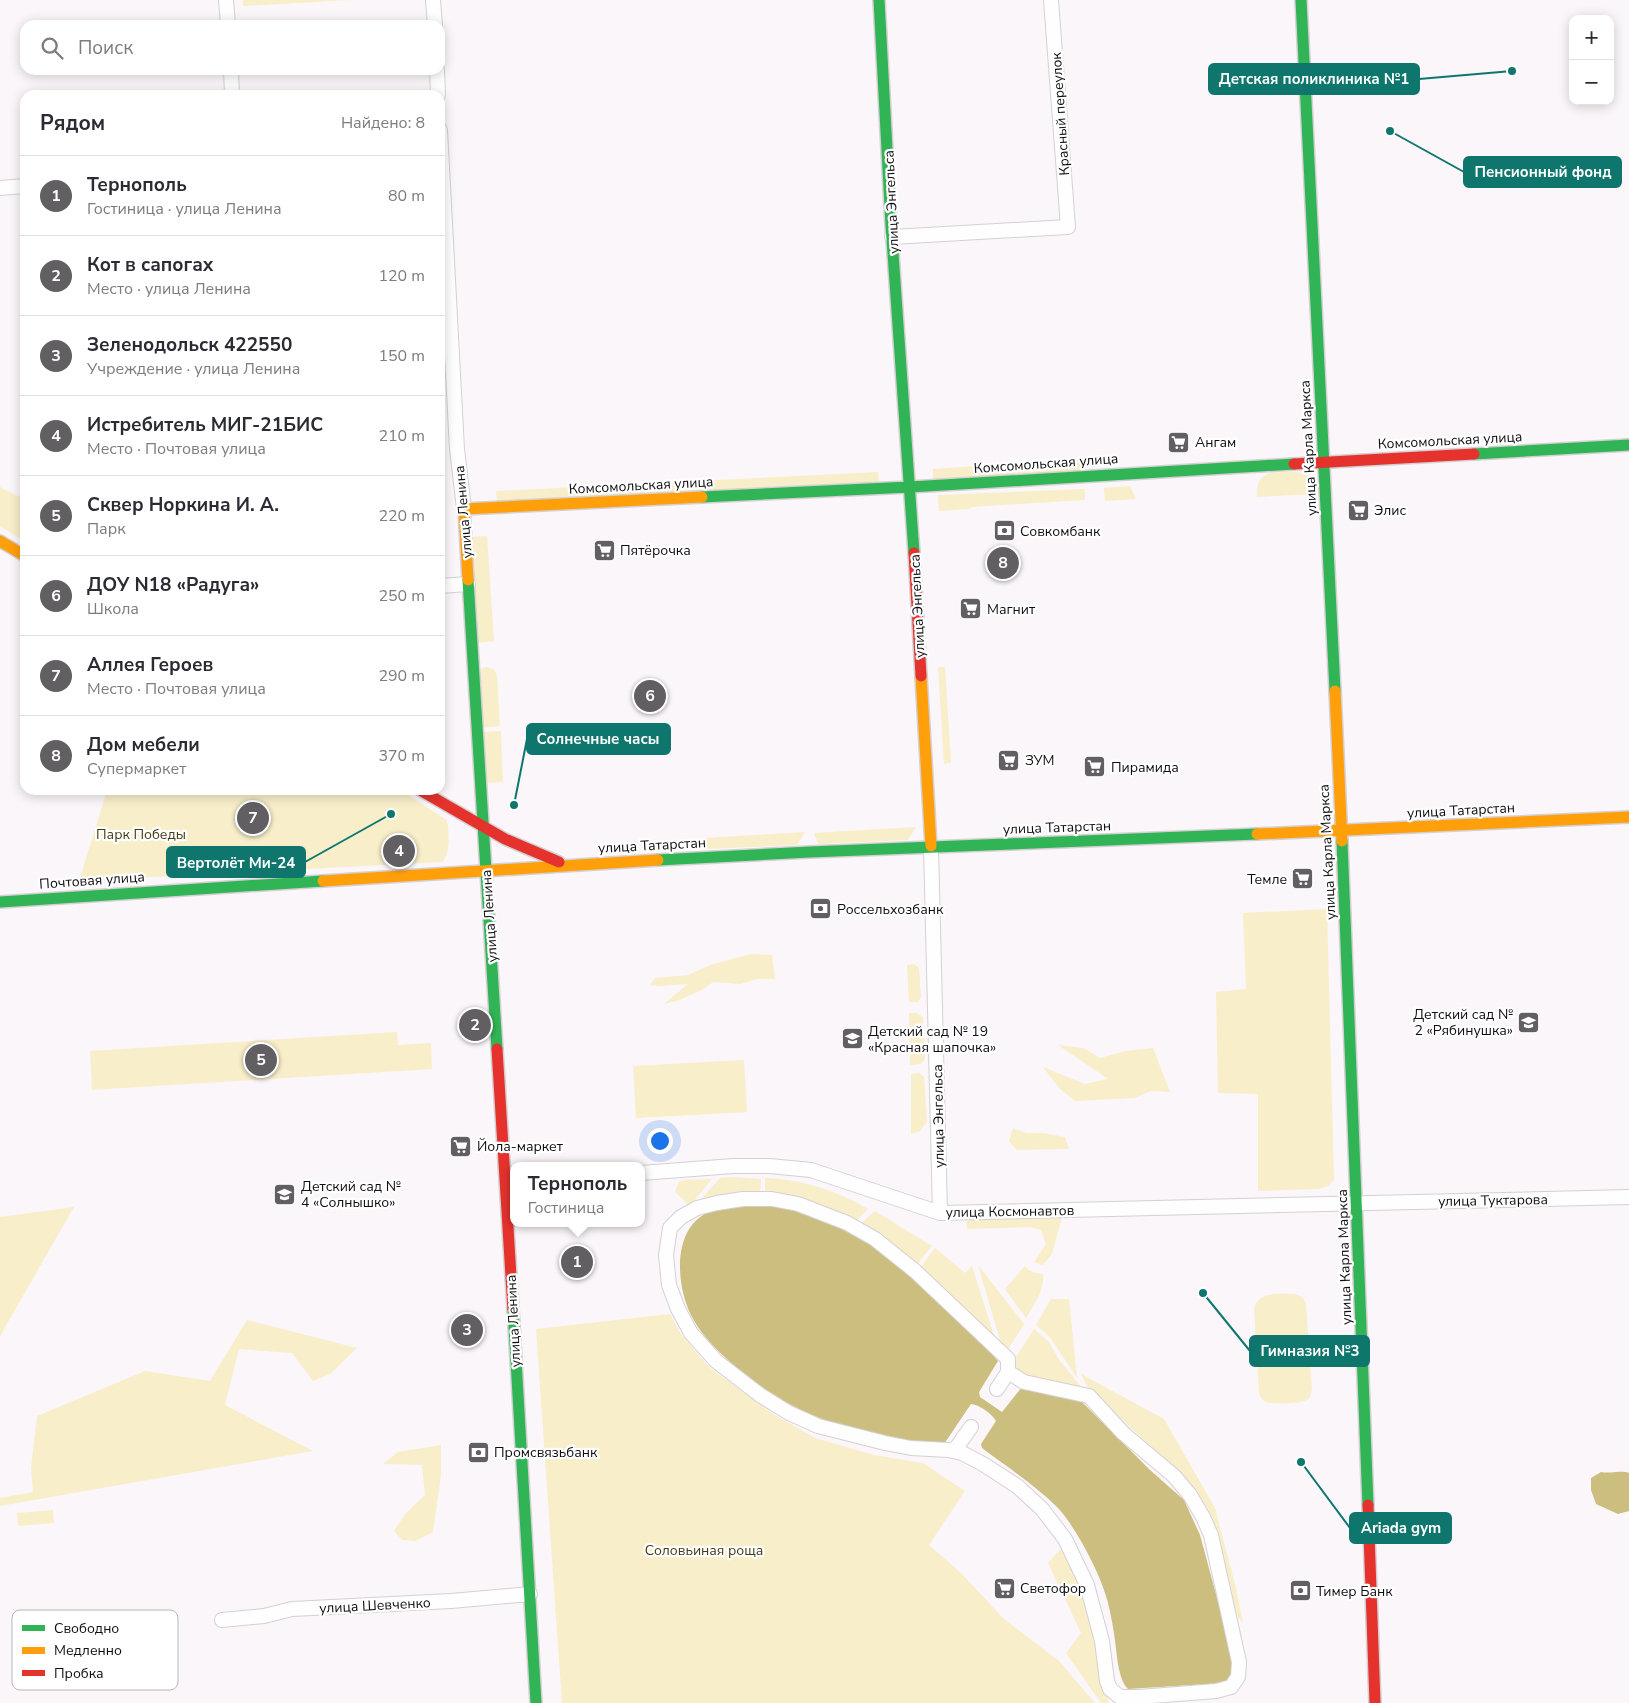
<!DOCTYPE html>
<html lang="ru">
<meta charset="utf-8">
<style>
:root{--surface:#fff;--page:#f2f2f3;--text:#2b2b33;--muted:#7c7c81;--line:#e1e1e2;--accent:#625f62}
body{margin:0;font-family:"Nunito Sans",sans-serif;background:var(--page);color:var(--text)}
.controls{position:absolute;right:15px;top:15px;display:grid;overflow:hidden;border-radius:10px;box-shadow:0 2px 12px #0003}
.controls button{width:45px;height:45px;display:grid;place-items:center;padding:0;border:0;border-bottom:1px solid var(--line);background:var(--surface);color:var(--text);font:25px sans-serif}
.you{position:absolute;left:659px;top:1140px;width:18px;height:18px;margin:-12px;border:4px solid #fff;border-radius:50%;background:#1a73e8;box-shadow:0 0 0 8px #1a73e833}
.badge{display:grid;place-items:center;width:32px;height:32px;border-radius:50%;background:var(--accent);color:#fff;font-size:16px;font-weight:700}
.pin{position:absolute;translate:-50% -50%;border:2px solid #fff;box-shadow:0 1px 5px #0006}
.popup{position:absolute;left:510px;top:1162px;width:135px;height:65px;box-sizing:border-box;display:grid;place-content:center;border-radius:10px;background:var(--surface);filter:drop-shadow(0 1px 4px #0005);font-size:16px;white-space:nowrap;color:var(--muted)}
.popup b{font-size:19px;color:var(--text)}
.popup::after{content:'';position:absolute;left:50%;top:100%;margin-left:-10px;border:10px solid transparent;border-top-color:var(--surface)}
.list{margin:0;padding:0;list-style:none}
h2{display:flex;justify-content:space-between;align-items:center;height:65px;margin:0;padding:0 20px;font-size:21px}
h2 small{font-size:16px;font-weight:400;color:var(--muted)}
.list li{display:grid;grid-template-columns:32px 1fr auto;gap:15px;align-items:center;box-sizing:border-box;height:80px;padding:0 20px;border-top:1px solid var(--line)}
.list b{display:block;font-size:19px;white-space:nowrap}
.list p{margin:0;font-size:16px;white-space:nowrap;color:var(--muted)}
.list em{font-size:16px;font-style:normal;color:var(--muted)}
.icon{flex:none;width:28px;height:28px;fill:none;stroke:currentColor;stroke-width:2;stroke-linecap:round;stroke-linejoin:round}
.map{position:relative;flex:none;width:1629px;height:1703px;overflow:hidden}
.search{position:absolute;background:var(--surface);box-shadow:0 2px 12px #0003;left:20px;top:20px;width:425px;height:55px;display:flex;align-items:center;gap:12px;box-sizing:border-box;padding:0 18px;border-radius:15px;color:var(--muted);font-size:19px}
.panel{position:absolute;background:var(--surface);box-shadow:0 2px 12px #0003;left:20px;top:90px;width:425px;height:705px;border-radius:15px}
.map>svg:first-child{display:block}
.green{fill:#f8eeca}
.water{fill:#ccbe7f}
.lines{fill:none;stroke-linecap:round;stroke-linejoin:round}
.street-casing{stroke:#d4d0d3;stroke-width:16}
.fast-casing{stroke:#d4d0d3;stroke-width:14}
.slow-casing{stroke:#d4d0d3;stroke-width:14}
.jam-casing{stroke:#d4d0d3;stroke-width:14}
.street{stroke:#fefefe;stroke-width:14}
.fast{stroke:#30b455;stroke-width:11}
.slow{stroke:#ff9f0a;stroke-width:11}
.jam{stroke:#e5322d;stroke-width:11}
.labels{text-anchor:middle;stroke-width:4.5;stroke-linejoin:round;paint-order:stroke}
.street-label{font-size:14px;fill:#100e10;stroke:#fff}
.poi-label{font-size:14px;fill:#100e10;stroke:#fff;text-anchor:start}
.park-label{font-size:14px;fill:#443c15;stroke:#fff}
.key{fill:#fff;stroke:#b7b7b7;stroke-width:1}
.key-label{font-size:14px;fill:#100e10}
.leader{fill:none;stroke:#0f766e;stroke-width:2}
.callout-dot{fill:#0f766e;stroke:#fff;stroke-width:2}
.callout{fill:#0f766e;stroke:#0f766e;stroke-width:2}
.callout-label{font-size:15px;text-anchor:middle;font-weight:bold;fill:#fff}
</style>
<div class="map">
<svg width="1629" height="1703" viewBox="0 0 1629 1703">
<rect width="100%" height="100%" fill="#fbf6fa"/>
<path class="green" d="M243,0H350L243,6Z
M1080,459L1081,470L933,480V469Z
M878,472L879,484L497,503L496,491Z
M1297,472C1312,475 1311,480 1312,494L1257,497C1256,468 1274,473 1297,472Z
M1130,486L1136,499L1105,501L1104,488Z
M0,487L17,496L25,494V542L0,526Z
M1085,489V500L971,507L970,509L939,511L938,495Z
M487,536L494,641L476,643L469,537Z
M485,667C492,667 495,669 497,676L500,726L480,728L481,669Z
M938,667H945L951,763L944,764Z
M501,731L503,782L484,783L481,732Z
M107,790H400L447,820C449,832 451,853 442,862L79,881Z
M916,827L908,840L818,844L814,833Z
M805,832L797,845L707,849L703,838Z
M1327,909L1334,1180L1328,1186L1319,1189L1258,1191V1094L1218,1093L1216,992L1246,989L1243,913Z
M751,954L772,955L775,979H757L740,984L713,982L702,990L677,1001L664,1004L688,984L660,986L650,985L655,978L688,975L710,965Z
M914,964L919,968L921,997L918,1002H909L907,965Z
M909,1013H917L923,1017L925,1059L921,1064L910,1065Z
M397,1032L398,1045L431,1043L432,1069L92,1090L90,1051Z
M1058,1045L1083,1048L1100,1058L1125,1051L1153,1048L1170,1092L1152,1091L1134,1098L1075,1101L1059,1088L1043,1067L1085,1084L1108,1079Z
M744,1060L747,1112L636,1118L633,1066Z
M919,1073L924,1077L927,1122L920,1131L911,1134V1074Z
M1013,1128L1026,1133H1043L1065,1137L1069,1149L1017,1150L1009,1141Z
M731,1177L761,1179L760,1196L696,1205L720,1178Z
M765,1178C801,1179 838,1191 868,1209L853,1224L765,1197Z
M712,1179L690,1206L675,1192L679,1182L684,1180Z
M74,1207L4,1329L0,1337V1217Z
M875,1211L932,1246L915,1267L858,1226Z
M975,1217H1062L1052,1254L1043,1265L1034,1262L1046,1244L1041,1230L1031,1227L967,1229L966,1222Z
M935,1248L965,1273L972,1266L997,1345L919,1269Z
M978,1265L1024,1324L1007,1351L1002,1347Z
M1025,1266C1029,1272 1035,1273 1043,1274C1045,1289 1034,1305 1026,1318L1005,1289Z
M1294,1294C1301,1295 1304,1298 1306,1304L1312,1389C1311,1392 1311,1397 1307,1400C1302,1403 1273,1405 1267,1402C1263,1401 1261,1398 1259,1394L1254,1308C1260,1291 1278,1294 1294,1294Z
M1051,1299H1069L1077,1378L1049,1336L1036,1325Z
M670,1314L681,1334L709,1367L770,1412L815,1438L874,1455L923,1463L965,1491L929,1545L961,1573L1004,1619L1059,1661L1095,1703H562L536,1329Z
M247,1320L357,1348L330,1374L313,1381L292,1353L239,1349L225,1405L313,1451L0,1506V1498L33,1492L31,1468L37,1416L145,1371L210,1381Z
M1034,1329L1049,1342L1060,1361L1083,1389L1026,1375L1015,1367L1014,1360Z
M1081,1374L1164,1419L1215,1508L1236,1588L1243,1623L1237,1616L1222,1550L1208,1509L1187,1479L1122,1420L1091,1394Z
M441,1445V1476L433,1532L415,1541L402,1540L394,1531L406,1513L425,1495L422,1465L383,1464L398,1452Z
M53,1510L54,1523L18,1526L17,1513Z
M1063,1546L1084,1586L1109,1703H1101L1066,1653L1081,1633L1048,1563Z"/>
<path class="water" d="M750,1205L780,1207L797,1211L859,1235L887,1254L982,1343L998,1361L979,1392L980,1397L1002,1412L1022,1387L1081,1401L1150,1470L1184,1500L1200,1535L1227,1635L1233,1665C1232,1674 1232,1680 1223,1683L1128,1689C1117,1678 1117,1650 1114,1634C1112,1620 1109,1604 1104,1590C1097,1568 1073,1523 1057,1507C1036,1486 1006,1466 982,1448L981,1444L996,1421C992,1414 980,1405 971,1404L944,1444C934,1444 924,1445 913,1444C905,1444 896,1440 887,1438C847,1429 806,1416 771,1393C744,1375 707,1346 692,1317C676,1287 671,1228 709,1212C722,1207 737,1207 750,1205Z
M1601,1472C1610,1474 1621,1470 1629,1473V1511L1618,1514L1596,1504L1591,1490V1478Z"/>
<g class="lines">
<defs>
<path id="street" d="M226,0L228,25
M433,0L435,25
M231,70L232,95
M437,70L438,95
M440,130L457,449L464,509
M0,188L25,186
M892,237L1068,227L1051,0
M440,586L468,584
M931,846L940,1213
M641,1173L733,1166H770L811,1170L940,1213L1629,1197
M743,1199H772L798,1204L847,1223L875,1239L915,1271L1008,1359V1372L1024,1382L1089,1396L1123,1433L1174,1476L1190,1495L1203,1517L1211,1535L1239,1662L1238,1677L1231,1687L1216,1691L1139,1697H1120L1110,1689L1107,1681L1102,1641L1087,1585L1065,1539L1042,1509L1017,1486L983,1464L962,1453L948,1450L911,1448L885,1443L818,1426L789,1413L760,1395L716,1361L691,1333L678,1309L669,1285L666,1255L670,1228L681,1217L697,1208L717,1203Z
M997,1389L1008,1372
M954,1451L971,1427
M222,1620L264,1616L292,1609L451,1601L530,1594"/>
<path id="fast" d="M879,0L891,225L914,553
M1301,0L1335,691
M1474,454L1629,445
M702,497L910,487L1294,464
M468,580L497,1049
M1342,841L1368,1505
M658,860L810,852L1257,834
M0,902L323,881
M513,1309L536,1703"/>
<path id="slow" d="M0,541L25,556
M468,580L464,509L702,497
M921,676L931,846
M1335,691L1342,841
M1257,834L1629,817
M323,881L658,860"/>
<path id="jam" d="M1294,464L1474,454
M914,553L921,676
M420,790L505,839L559,862
M497,1049L513,1309
M1368,1505L1375,1703"/>
</defs>
<use href="#street" class="street-casing"/>
<use href="#fast" class="fast-casing"/>
<use href="#slow" class="slow-casing"/>
<use href="#jam" class="jam-casing"/>
<use href="#street" class="street"/>
<use href="#fast" class="fast"/>
<use href="#slow" class="slow"/>
<use href="#jam" class="jam"/>
</g>
<defs>
<symbol id="supermarket-square" viewBox="-11 -11 22 22"><rect x="-9" y="-9" width="18" height="18" rx="4" fill="#625f62" stroke="#fff"/><path d="M-6-5.5h2.5l.6 2H6L4.5 2H-2.5L-4.4-4H-6ZM-1.5 3.2a1.3 1.3 0 1 0 .1 0ZM3 3.2a1.3 1.3 0 1 0 .1 0Z" fill="#fff"/></symbol>
<symbol id="bank-square" viewBox="-11 -11 22 22"><rect x="-9" y="-9" width="18" height="18" rx="4" fill="#625f62" stroke="#fff"/><path d="M-6-4H6V4H-6ZM0-2.3a2.3 2.3 0 1 0 0 4.6a2.3 2.3 0 1 0 0-4.6Z" fill="#fff"/></symbol>
<symbol id="school-square" viewBox="-11 -11 22 22"><rect x="-9" y="-9" width="18" height="18" rx="4" fill="#625f62" stroke="#fff"/><path d="M0-5L7-2L0 1L-7-2ZM-4 1L0 2.5L4 1V4Q0 6-4 4Z" fill="#fff"/></symbol>
</defs>
<g fill-rule="evenodd">
<use href="#supermarket-square" x="1166" y="430" width="25" height="25"/>
<use href="#supermarket-square" x="1346" y="498" width="25" height="25"/>
<use href="#bank-square" x="992" y="518" width="25" height="25"/>
<use href="#supermarket-square" x="592" y="538" width="25" height="25"/>
<use href="#supermarket-square" x="958" y="596" width="25" height="25"/>
<use href="#supermarket-square" x="996" y="748" width="25" height="25"/>
<use href="#supermarket-square" x="1082" y="754" width="25" height="25"/>
<use href="#supermarket-square" x="1290" y="866" width="25" height="25"/>
<use href="#bank-square" x="808" y="896" width="25" height="25"/>
<use href="#school-square" x="1516" y="1010" width="25" height="25"/>
<use href="#school-square" x="840" y="1026" width="25" height="25"/>
<use href="#supermarket-square" x="448" y="1134" width="25" height="25"/>
<use href="#school-square" x="272" y="1182" width="25" height="25"/>
<use href="#bank-square" x="466" y="1440" width="25" height="25"/>
<use href="#supermarket-square" x="992" y="1576" width="25" height="25"/>
<use href="#bank-square" x="1288" y="1578" width="25" height="25"/>
</g>
<g class="labels">
<g class="street-label">
<text transform="translate(1060 114) rotate(-94)" y="5">Красный переулок</text>
<text transform="translate(891 202) rotate(-93)" y="5">улица Энгельса</text>
<text transform="translate(1450 440) rotate(-3)" y="5">Комсомольская улица</text>
<text transform="translate(1308 448) rotate(-93)" y="5">улица Карла Маркса</text>
<text transform="translate(1046 463) rotate(-4)" y="5">Комсомольская улица</text>
<text transform="translate(641 485) rotate(-3)" y="5">Комсомольская улица</text>
<text transform="translate(463 512) rotate(-95)" y="5">улица Ленина</text>
<text transform="translate(917 606) rotate(-93)" y="5">улица Энгельса</text>
<text transform="translate(1461 810) rotate(-3)" y="5">улица Татарстан</text>
<text transform="translate(1057 827) rotate(-2)" y="5">улица Татарстан</text>
<text transform="translate(652 845) rotate(-3)" y="5">улица Татарстан</text>
<text transform="translate(1327 852) rotate(-93)" y="5">улица Карла Маркса</text>
<text transform="translate(92 880) rotate(-4)" y="5">Почтовая улица</text>
<text transform="translate(489 916) rotate(-94)" y="5">улица Ленина</text>
<text transform="translate(938 1116) rotate(-91)" y="5">улица Энгельса</text>
<text transform="translate(1493 1200) rotate(-1)" y="5">улица Туктарова</text>
<text transform="translate(1010 1211) rotate(-1)" y="5">улица Космонавтов</text>
<text transform="translate(1344 1257) rotate(-92)" y="5">улица Карла Маркса</text>
<text transform="translate(513 1321) rotate(-93)" y="5">улица Ленина</text>
<text transform="translate(375 1605) rotate(-3)" y="5">улица Шевченко</text>
</g>
<g class="poi-label">
<text x="1195" y="447">Ангам</text>
<text x="1374" y="515">Элис</text>
<text x="1020" y="536">Совкомбанк</text>
<text x="620" y="555">Пятёрочка</text>
<text x="987" y="614">Магнит</text>
<text x="1025" y="765">ЗУМ</text>
<text x="1111" y="772">Пирамида</text>
<text x="1287" y="884" text-anchor="end">Темле</text>
<text x="837" y="914">Россельхозбанк</text>
<text x="1513" y="1019" text-anchor="end">Детский сад №<tspan x="1513" dy="16">2 «Рябинушка»</tspan></text>
<text x="868" y="1036">Детский сад № 19<tspan x="868" dy="16">«Красная шапочка»</tspan></text>
<text x="477" y="1151">Йола-маркет</text>
<text x="301" y="1191">Детский сад №<tspan x="301" dy="16">4 «Солнышко»</tspan></text>
<text x="494" y="1457">Промсвязьбанк</text>
<text x="1020" y="1593">Светофор</text>
<text x="1316" y="1596">Тимер Банк</text>
</g>
<g class="park-label">
<text x="141" y="839">Парк Победы</text>
<text x="704" y="1555">Соловьиная роща</text>
</g>
</g>
<rect x="12" y="1610" width="166" height="80" rx="8" class="key"/>
<rect x="22" y="1625" width="23" height="6" fill="#30b455"/>
<rect x="22" y="1647" width="23" height="7" fill="#ff9f0a"/>
<rect x="22" y="1670" width="23" height="6" fill="#e5322d"/>
<g class="key-label">
<text x="54" y="1633">Свободно</text>
<text x="54" y="1655">Медленно</text>
<text x="54" y="1678">Пробка</text>
</g>
<path class="leader" d="M1512 71L1419 79M1390 131L1464 172M514 805L527 739M391 814L305 862M1203 1293L1250 1351M1301 1462L1350 1528"/>
<g class="callout-dot">
<circle cx="1512" cy="71" r="5"/>
<circle cx="1390" cy="131" r="5"/>
<circle cx="514" cy="805" r="5"/>
<circle cx="391" cy="814" r="5"/>
<circle cx="1203" cy="1293" r="5"/>
<circle cx="1301" cy="1462" r="5"/>
</g>
<g class="callout">
<rect x="1209" y="64" width="210" height="30" rx="5"/>
<rect x="1464" y="157" width="157" height="30" rx="5"/>
<rect x="527" y="724" width="143" height="30" rx="5"/>
<rect x="167" y="847" width="138" height="30" rx="5"/>
<rect x="1250" y="1336" width="119" height="30" rx="5"/>
<rect x="1350" y="1513" width="101" height="30" rx="5"/>
</g>
<g class="callout-label">
<text x="1314" y="84">Детская поликлиника №1</text>
<text x="1543" y="177">Пенсионный фонд</text>
<text x="598" y="744">Солнечные часы</text>
<text x="236" y="868">Вертолёт Ми-24</text>
<text x="1310" y="1356">Гимназия №3</text>
<text x="1401" y="1533">Ariada gym</text>
</g>
</svg>
<div class="controls">
<button>+</button>
<button>−</button>
</div>
<div class="you"></div>
<div class="pin badge" style="left:577px;top:1262px">1</div>
<div class="popup"><b>Тернополь</b>Гостиница</div>
<div class="pin badge" style="left:475px;top:1025px">2</div>
<div class="pin badge" style="left:467px;top:1330px">3</div>
<div class="pin badge" style="left:399px;top:851px">4</div>
<div class="pin badge" style="left:261px;top:1060px">5</div>
<div class="pin badge" style="left:650px;top:696px">6</div>
<div class="pin badge" style="left:253px;top:818px">7</div>
<div class="pin badge" style="left:1003px;top:563px">8</div>
<div class="search"><svg class="icon" aria-label="search" viewBox="0 0 24 24"><circle cx="10" cy="10" r="6"/><path d="M15 15l6 6"/></svg>Поиск</div>
<section class="panel">
<h2>Рядом<small>Найдено: 8</small></h2>
<ul class="list">
<li><span class="badge">1</span><div><b>Тернополь</b><p>Гостиница · улица Ленина</p></div><em>80 m</em></li>
<li><span class="badge">2</span><div><b>Кот в сапогах</b><p>Место · улица Ленина</p></div><em>120 m</em></li>
<li><span class="badge">3</span><div><b>Зеленодольск 422550</b><p>Учреждение · улица Ленина</p></div><em>150 m</em></li>
<li><span class="badge">4</span><div><b>Истребитель МИГ-21БИС</b><p>Место · Почтовая улица</p></div><em>210 m</em></li>
<li><span class="badge">5</span><div><b>Сквер Норкина И. А.</b><p>Парк</p></div><em>220 m</em></li>
<li><span class="badge">6</span><div><b>ДОУ N18 «Радуга»</b><p>Школа</p></div><em>250 m</em></li>
<li><span class="badge">7</span><div><b>Аллея Героев</b><p>Место · Почтовая улица</p></div><em>290 m</em></li>
<li><span class="badge">8</span><div><b>Дом мебели</b><p>Супермаркет</p></div><em>370 m</em></li>
</ul>
</section>
</div>
